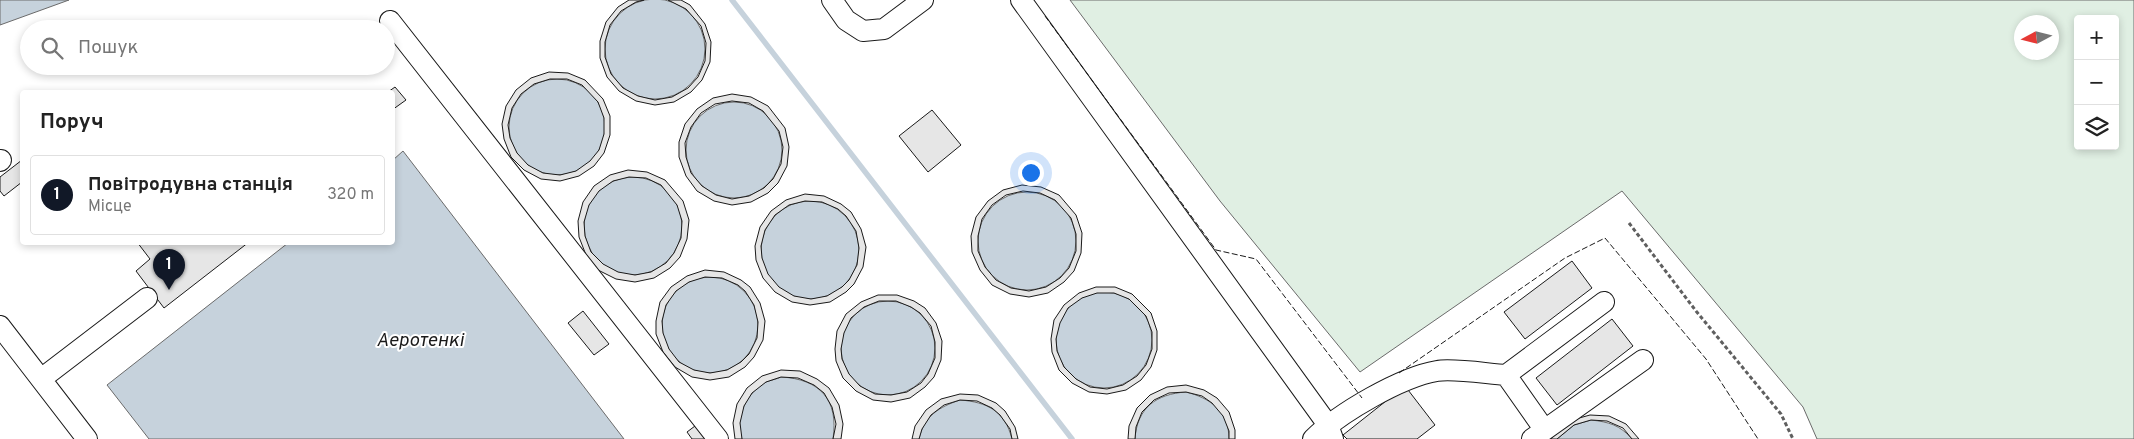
<!DOCTYPE html>
<html lang="uk">
<meta charset="utf-8">
<style>
:root{--surface:#fff;--page:#f2f2f2;--text:#222;--muted:#767676;--line:#e0e0e0;--accent:#111827}
body{margin:0;font-family:Overpass,sans-serif;background:var(--page);color:var(--text)}
.controls{position:absolute;right:15px;top:15px;display:grid;overflow:hidden;border-radius:5px;box-shadow:0 2px 8px #0003}
.controls button{width:45px;height:45px;display:grid;place-items:center;padding:0;border:0;border-bottom:1px solid var(--line);background:var(--surface);color:var(--text);font:25px sans-serif}
.compass{position:absolute;left:2014px;top:15px;width:45px;height:45px;border-radius:50%;background:var(--surface);box-shadow:0 2px 8px #0003;rotate:263deg}
.you{position:absolute;left:1030px;top:172px;width:18px;height:18px;margin:-12px;border:4px solid #fff;border-radius:50%;background:#1a73e8;box-shadow:0 0 0 8px #1a73e833}
.badge{display:grid;place-items:center;width:32px;height:32px;border-radius:50%;background:var(--accent);color:#fff;font-size:16px;font-weight:700}
.pin{position:absolute;translate:-50% -41px;filter:drop-shadow(0 1px 2px #0008)}
.pin::after{content:'';position:absolute;top:26px;width:18px;height:15px;background:inherit;clip-path:polygon(0 0,100% 0,50% 100%)}
.list{margin:0;padding:0;list-style:none}
h2{display:flex;justify-content:space-between;align-items:center;height:65px;margin:0;padding:0 20px;font-size:21px}
h2 small{font-size:16px;font-weight:400;color:var(--muted)}
.list li{display:grid;grid-template-columns:32px 1fr auto;gap:15px;align-items:center;box-sizing:border-box;height:80px;margin:0 10px 10px;padding:0 10px;border:1px solid var(--line);border-radius:5px}
.list b{display:block;font-size:19px;white-space:nowrap}
.list p{margin:0;font-size:16px;white-space:nowrap;color:var(--muted)}
.list em{font-size:16px;font-style:normal;color:var(--muted)}
.icon{flex:none;width:28px;height:28px;fill:none;stroke:currentColor;stroke-width:2;stroke-linecap:round;stroke-linejoin:round}
.map{position:relative;flex:none;width:2134px;height:439px;overflow:hidden}
.search{position:absolute;background:var(--surface);box-shadow:0 2px 8px #0003;left:20px;top:20px;width:375px;height:55px;display:flex;align-items:center;gap:12px;box-sizing:border-box;padding:0 18px;border-radius:28px;color:var(--muted);font-size:19px}
.panel{position:absolute;background:var(--surface);box-shadow:0 2px 8px #0003;left:20px;top:90px;width:375px;height:155px;border-radius:5px}
.map>svg:first-child{display:block}
.green{fill:#e0efe3;stroke:#6a6a6a;fill-rule:evenodd}
.water{fill:#c6d2dc;stroke:#6a6a6a}
.lines{fill:none;stroke-linecap:round;stroke-linejoin:round}
.stream{stroke:#c6d2dc;stroke-width:5.5}
.building{fill:#e6e6e6;stroke:#1a1a1a;fill-rule:evenodd}
.minor-casing{stroke:#1a1a1a;stroke-width:22}
.path{stroke:#5f5f5f;stroke-width:3;stroke-dasharray:4 2.5;stroke-linecap:butt}
.minor{stroke:#fff;stroke-width:20}
.fence{stroke:#1a1a1a;stroke-width:1;stroke-dasharray:6 2.5;stroke-linecap:butt}
.labels{text-anchor:middle;stroke-width:4;stroke-linejoin:round;paint-order:stroke}
.water-label{font-size:19px;font-style:italic;fill:#1a1a1a;stroke:#fff}
</style>
<div class="map">
<svg width="2134" height="439" viewBox="0 0 2134 439">
<rect width="100%" height="100%" fill="#fff"/>
<path class="green" d="M1070,0H2134V439H1817L1803,407L1622,191L1360,372L1220,201ZM2078,19H2115V146H2078ZM2022,22H2052V52H2022Z"/>
<path class="water" d="M605 49a50 50 0 1 1 100 0a50 50 0 1 1-100 0Z
M0,0H69L0,25Z
M509 127a48 48 0 1 1 96 0a48 48 0 1 1-96 0Z
M686 150a48 48 0 1 1 96 0a48 48 0 1 1-96 0Z
M403,151L624,439H149L107,385L288,243L392,242L393,160Z
M584 226a49 49 0 1 1 98 0a49 49 0 1 1-98 0Z
M978 241a49 49 0 1 1 98 0a49 49 0 1 1-98 0Z
M761 250a49 49 0 1 1 98 0a49 49 0 1 1-98 0Z
M662 325a48 48 0 1 1 96 0a48 48 0 1 1-96 0Z
M1056 340a48 48 0 1 1 96 0a48 48 0 1 1-96 0Z
M841 348a47 47 0 1 1 94 0a47 47 0 1 1-94 0Z
M781,377C820,379 839,400 833,439H742C734,418 747,392 766,382C771,380 777,379 781,377Z
M1186,392C1210,398 1229,411 1229,439H1135C1137,408 1156,394 1186,392Z
M960,400C987,402 1005,411 1012,439H919C924,416 939,407 960,400Z
M1591,420C1609,422 1620,425 1632,439H1557L1574,425Z"/>
<g class="lines">
<path class="stream" d="M732,0L1072,439"/>
</g>
<path class="building" d="M629,0H644L636,2L621,11L610,25L605,42V57L611,74L623,88L638,96L655,100L672,97L688,88L698,77L705,61L706,43L701,26L686,9L668,0H681L690,5L705,24L711,42L710,62L702,80L691,92L674,102L655,105L636,101L619,91L607,77L600,58V41L606,22L618,7Z
M549,72L568,73L585,80L603,99L610,116V135L604,153L594,166L579,176L560,181L541,179L524,170L511,157L504,139L502,124L506,106L516,90L531,78ZM550,79H567L582,85L598,102L604,118V134L599,150L590,161L576,171L560,175L543,173L528,165L517,153L510,138L508,125L512,108L521,94L534,84Z
M395,87L406,100L392,110V92H388Z
M732,94L751,97L768,106L785,128L789,147L787,166L778,183L768,193L751,202L732,205L714,201L697,191L686,176L679,157V142L685,124L697,109L713,98ZM732,101L749,103L763,111L779,131L783,147L781,164L773,179L764,188L749,196L732,199L716,195L702,186L691,173L686,157L685,143L691,127L701,113L715,104Z
M932,110L961,145L928,172L899,136Z
M22,160V182L4,196L0,191V177Z
M628,170L647,172L665,180L683,201L689,220L687,239L680,257L670,268L654,278L635,282L616,279L598,270L586,255L579,237L578,221L583,202L594,186L610,175ZM629,177L646,178L661,185L677,205L682,221L681,238L674,253L666,263L651,272L635,275L618,272L603,264L591,252L585,236L584,222L589,205L599,191L613,181Z
M1022,185L1041,187L1059,195L1076,215L1082,233L1081,253L1074,271L1064,282L1048,293L1029,297L1010,294L992,285L980,270L972,252L971,236L976,217L988,201L1003,190ZM1023,191L1040,193L1055,200L1071,218L1076,234V251L1069,268L1060,278L1046,287L1029,291L1011,288L996,280L985,267L978,251V236L982,219L992,205L1006,195Z
M805,194L824,196L841,204L851,212L861,229L866,247L863,267L854,284L846,292L830,302L810,305L792,302L775,292L763,278L756,260L755,246L760,227L771,211L786,200ZM805,201L822,202L838,209L846,216L856,231L859,248L857,265L849,280L842,287L827,296L811,299L794,296L779,287L768,274L762,258L761,246L765,230L775,215L789,205Z
M137,242H249L164,308L136,271L150,259Z
M1572,261L1592,288L1525,339L1504,312Z
M705,270L724,272L741,280L750,287L760,303L765,321L763,340L754,357L745,367L729,377L710,380L692,377L675,367L663,352L656,334V321L660,302L671,287L687,276ZM705,277L722,278L738,285L745,291L754,305L758,322L757,338L749,354L741,362L727,370L710,373L694,370L679,362L669,349L663,333L662,321L666,305L676,291L689,282Z
M1096,287H1115L1132,294L1151,313L1157,331V350L1151,367L1141,380L1126,390L1107,394L1089,392L1072,383L1059,370L1052,352L1051,339L1054,320L1064,305L1079,293ZM1097,293H1114L1129,299L1146,316L1152,332V349L1146,365L1137,376L1123,385L1107,389L1090,387L1076,379L1064,367L1057,351L1056,339L1060,323L1068,308L1082,298Z
M878,295H897L914,301L925,308L936,323L942,341L941,360L934,377L925,387L910,398L891,402L873,400L856,391L843,378L836,361L835,349L837,331L846,314L861,302ZM879,301H896L911,307L920,313L931,326L935,342V358L928,374L921,383L907,392L891,395L875,394L860,386L849,374L842,359L841,349L844,333L851,318L864,307Z
M583,311L609,344L594,355L568,323Z
M1612,319L1633,346L1557,405L1536,378Z
M781,370L800,371L817,379L829,388L839,405L843,424L841,439H833L836,424L832,407L824,393L814,385L798,378L781,377L766,382L752,393L744,406L740,423L742,439H735L733,423L737,404L747,388L762,376Z
M1186,385L1204,390L1217,398L1229,412L1235,430V439H1229V431L1223,416L1212,403L1202,396L1186,392L1169,393L1154,400L1142,412L1136,427L1135,439H1128L1129,426L1137,408L1150,395L1167,387Z
M1405,386L1435,425L1417,439H1347L1343,435Z
M960,394L978,395L996,403L1005,411L1015,427L1018,439H1012L1010,429L1000,415L992,408L977,401L960,400L944,405L931,415L922,429L919,439H912L915,426L926,410L941,399Z
M1590,415L1609,416L1626,424L1639,439H1632L1623,428L1607,421L1591,420L1574,425L1557,439H1551L1556,431L1572,420Z
M699,423L712,439H692L687,432Z"/>
<g class="lines">
<defs>
<path id="minor" d="M832,0L846,20L863,31L884,29L923,0
M1021,0L1328,425L1333,439
M390,21L718,439
M0,161L1,160
M0,326L87,439
M1506,375L1544,429
M41,379L147,298
M1313,439C1339,413 1401,377 1437,371C1453,368 1489,374 1506,375L1604,302
M1532,439L1643,360"/>
</defs>
<use href="#minor" class="minor-casing"/>
<path class="path" d="M1629,223L1696,311L1781,414L1793,439"/>
<use href="#minor" class="minor"/>
<path class="fence" d="M1045,16L1216,250L1256,259L1362,398
M1399,373L1565,258L1605,238L1706,359L1758,439"/>
</g>
<g class="labels">
<g class="water-label">
<text x="420" y="346">Аеротенкі</text>
</g>
</g>
</svg>
<div class="controls">
<button>+</button>
<button>−</button>
<button><svg class="icon" aria-label="layers" viewBox="0 0 24 24"><path d="M12 4l9 5-9 5-9-5zM3 14l9 5 9-5"/></svg></button>
</div>
<svg class="compass" viewBox="-18 -18 36 36"><path d="M0-13l5 13h-10z" fill="#e53935"/><path d="M0 13l5-13h-10z" fill="#767676"/></svg>
<div class="you"></div>
<div class="pin badge" style="left:169px;top:290px">1</div>
<div class="search"><svg class="icon" aria-label="search" viewBox="0 0 24 24"><circle cx="10" cy="10" r="6"/><path d="M15 15l6 6"/></svg>Пошук</div>
<section class="panel">
<h2>Поруч<small></small></h2>
<ul class="list">
<li><span class="badge">1</span><div><b>Повітродувна станція</b><p>Місце</p></div><em>320 m</em></li>
</ul>
</section>
</div>
